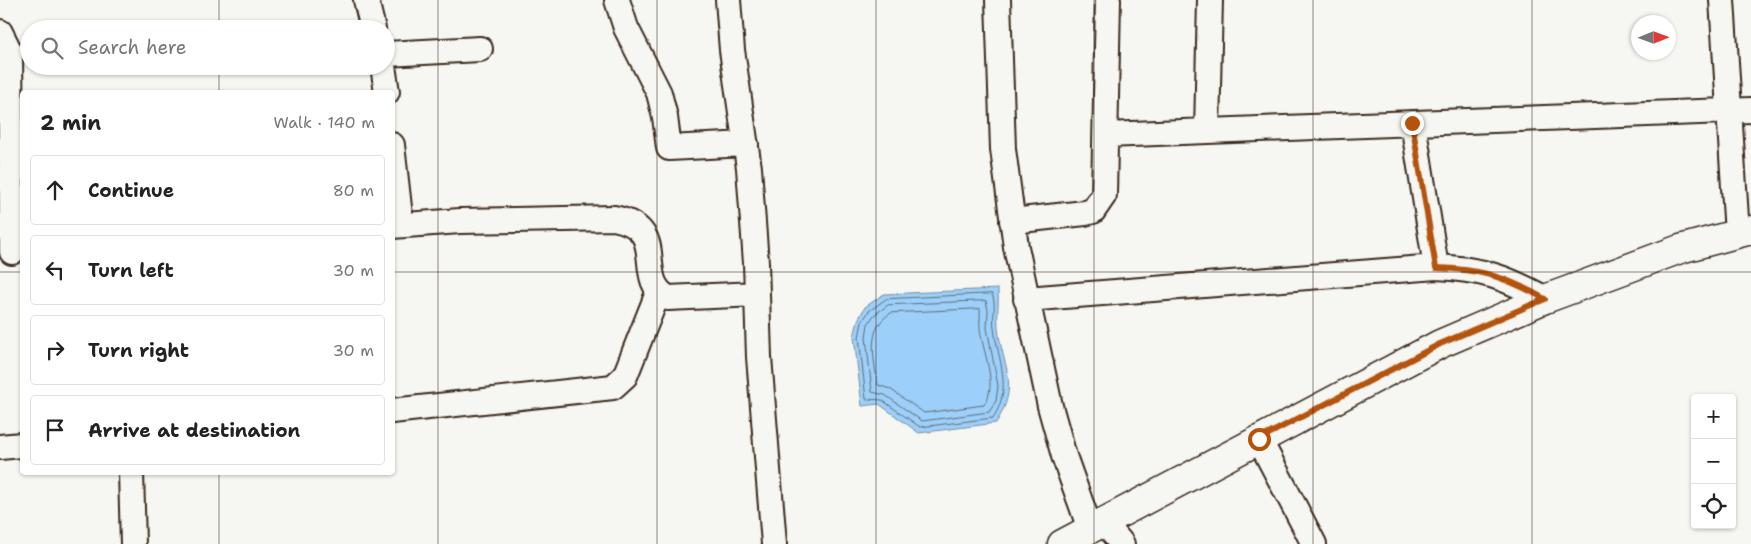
<!DOCTYPE html>
<meta charset="utf-8">
<style>
:root{--surface:#fff;--page:#f2f2f2;--text:#222;--muted:#767676;--line:#e0e0e0}
body{margin:0;font-family:"Shantell Sans",sans-serif;background:var(--page);color:var(--text)}
.controls{position:absolute;right:15px;bottom:15px;display:grid;overflow:hidden;border-radius:5px;box-shadow:0 1px 4px #0004}
.controls button{width:45px;height:45px;display:grid;place-items:center;padding:0;border:0;border-bottom:1px solid var(--line);background:var(--surface);color:var(--text);font:25px sans-serif}
.compass{position:absolute;left:1631px;top:15px;width:45px;height:45px;border-radius:50%;background:var(--surface);box-shadow:0 1px 4px #0004;rotate:89deg}
.stop{position:absolute;width:15px;height:15px;margin:-11px;border:4px solid #b45309;border-radius:50%;background:#fff}
.stop.end{background:#b45309;border-color:#fff;box-shadow:0 1px 5px #0008}
.list{margin:0;padding:0;list-style:none}
h2{display:flex;justify-content:space-between;align-items:center;height:65px;margin:0;padding:0 20px;font-size:21px}
h2 small{font-size:16px;font-weight:400;color:var(--muted)}
.list li{display:grid;grid-template-columns:32px 1fr auto;gap:15px;align-items:center;box-sizing:border-box;height:70px;margin:0 10px 10px;padding:0 10px;border:1px solid var(--line);border-radius:5px}
.list b{display:block;font-size:19px;white-space:nowrap}
.list em{font-size:16px;font-style:normal;color:var(--muted)}
.icon{flex:none;width:28px;height:28px;fill:none;stroke:currentColor;stroke-width:2;stroke-linecap:round;stroke-linejoin:round}
.map{position:relative;flex:none;width:1751px;height:544px;overflow:hidden}
.search{position:absolute;background:var(--surface);box-shadow:0 1px 4px #0004;left:20px;top:20px;width:375px;height:55px;display:flex;align-items:center;gap:12px;box-sizing:border-box;padding:0 18px;border-radius:28px;color:var(--muted);font-size:19px}
.panel{position:absolute;background:var(--surface);box-shadow:0 1px 4px #0004;left:20px;top:90px;width:375px;height:385px;border-radius:5px}
.map>svg:first-child{display:block}
.water{fill:#9ccff9;stroke:#758da1}
.lines{fill:none;stroke-linecap:round;stroke-linejoin:round}
.shore{stroke:#626c76;stroke-width:1}
.minor-casing{stroke:#3b2a1e;stroke-width:28}
.tertiary-casing{stroke:#3b2a1e;stroke-width:31}
.minor{stroke:#f6f6f2;stroke-width:24}
.tertiary{stroke:#f6f6f2;stroke-width:28}
.route{stroke:#b45309;stroke-width:6}
.grid{fill:none;stroke:#3b2a1e;stroke-width:1;stroke-opacity:0.55}
</style>
<div class="map">
<svg width="1751" height="544" viewBox="0 0 1751 544">
<rect width="100%" height="100%" fill="#f6f6f2"/>
<filter id="ink" filterUnits="userSpaceOnUse"><feTurbulence type="fractalNoise" baseFrequency=".02" numOctaves="2"/><feDisplacementMap in="SourceGraphic" scale="10" xChannelSelector="R" yChannelSelector="G"/><feConvolveMatrix kernelMatrix="1 2 1 2 8 2 1 2 1" color-interpolation-filters="sRGB"/></filter>
<g filter="url(#ink)">
<path class="water" d="M998,289C999,301 997,314 998,327C1002,368 1021,383 996,423L919,433L879,404L862,406L854,337L858,320L865,307L884,294Z"/>
<g class="lines">
<path class="shore" d="M992,294C997,305 992,317 994,328C998,361 1013,387 993,418L920,427L882,400L866,399L859,337L862,322L869,311L886,299Z
M986,301L988,310L987,328L998,386L996,401L989,412L922,421L885,395L872,392L866,337L868,324L874,315L888,305Z
M980,309C981,315 979,322 980,328C982,351 999,384 984,405L924,413L890,389L878,385C874,359 865,328 891,313Z"/>
<defs>
<path id="minor" d="M366,0L373,29
M617,0L626,28L659,93L665,117L669,148L746,144
M728,0L732,50L749,168L756,263L759,357L774,544
M998,0L1003,149L1016,247L1050,406L1064,456L1090,529
M1722,0L1737,234
M0,32L10,52L12,252
M386,54L480,49
M383,66L387,92
M1413,123L1436,267
M1207,131L1210,0
M1106,135L1751,110
M392,145L401,225
M1012,221L1085,213L1093,211L1104,195L1108,0
M392,226L460,221L614,218C672,229 632,278 668,298L757,294
M1026,299L1436,267C1481,269 1506,277 1545,299
M392,411L613,387L625,376L658,293
M1259,439L1314,544
M0,447L22,445
M131,472L133,544
M1104,522L1122,544"/>
<path id="tertiary" d="M1062,544L1440,344L1545,299L1680,249L1751,230"/>
</defs>
<use href="#minor" class="minor-casing"/>
<use href="#tertiary" class="tertiary-casing"/>
<use href="#minor" class="minor"/>
<use href="#tertiary" class="tertiary"/>
</g>
</g>
<g class="lines" filter="url(#ink)">
<path class="route" d="M1259,439L1440,344L1545,299C1506,277 1481,269 1436,268L1412,123"/>
</g>
<path class="grid" d="M219,0V29M438,0V544M657,0V544M876,0V544M1094,0V544M1313,0V544M1532,0V544M219,66V92M0,272H22M392,272H1751M219,472V544"/>
</svg>
<div class="controls">
<button>+</button>
<button>−</button>
<button><svg class="icon" aria-label="locate" viewBox="0 0 24 24"><circle cx="12" cy="12" r="6"/><path d="M12 2v4M12 18v4M2 12h4M18 12h4"/></svg></button>
</div>
<svg class="compass" viewBox="-18 -18 36 36"><path d="M0-13l5 13h-10z" fill="#e53935"/><path d="M0 13l5-13h-10z" fill="#767676"/></svg>
<div class="stop" style="left:1259px;top:439px"></div>
<div class="stop end" style="left:1412px;top:123px"></div>
<div class="search"><svg class="icon" aria-label="search" viewBox="0 0 24 24"><circle cx="10" cy="10" r="6"/><path d="M15 15l6 6"/></svg>Search here</div>
<section class="panel">
<h2>2 min<small>Walk · 140 m</small></h2>
<ul class="list">
<li><svg class="icon" aria-label="ahead" viewBox="0 0 24 24"><path d="M12 20V5M6 11l6-6 6 6"/></svg><div><b>Continue</b></div><em>80 m</em></li>
<li><svg class="icon" aria-label="left" viewBox="0 0 24 24"><path d="M17 20v-9H6M10 6l-5 5 5 5"/></svg><div><b>Turn left</b></div><em>30 m</em></li>
<li><svg class="icon" aria-label="right" viewBox="0 0 24 24"><path d="M7 20v-9h11M14 6l5 5-5 5"/></svg><div><b>Turn right</b></div><em>30 m</em></li>
<li><svg class="icon" aria-label="arrive" viewBox="0 0 24 24"><path d="M6 21V4h12l-3 4 3 4H6"/></svg><div><b>Arrive at destination</b></div></li>
</ul>
</section>
</div>
